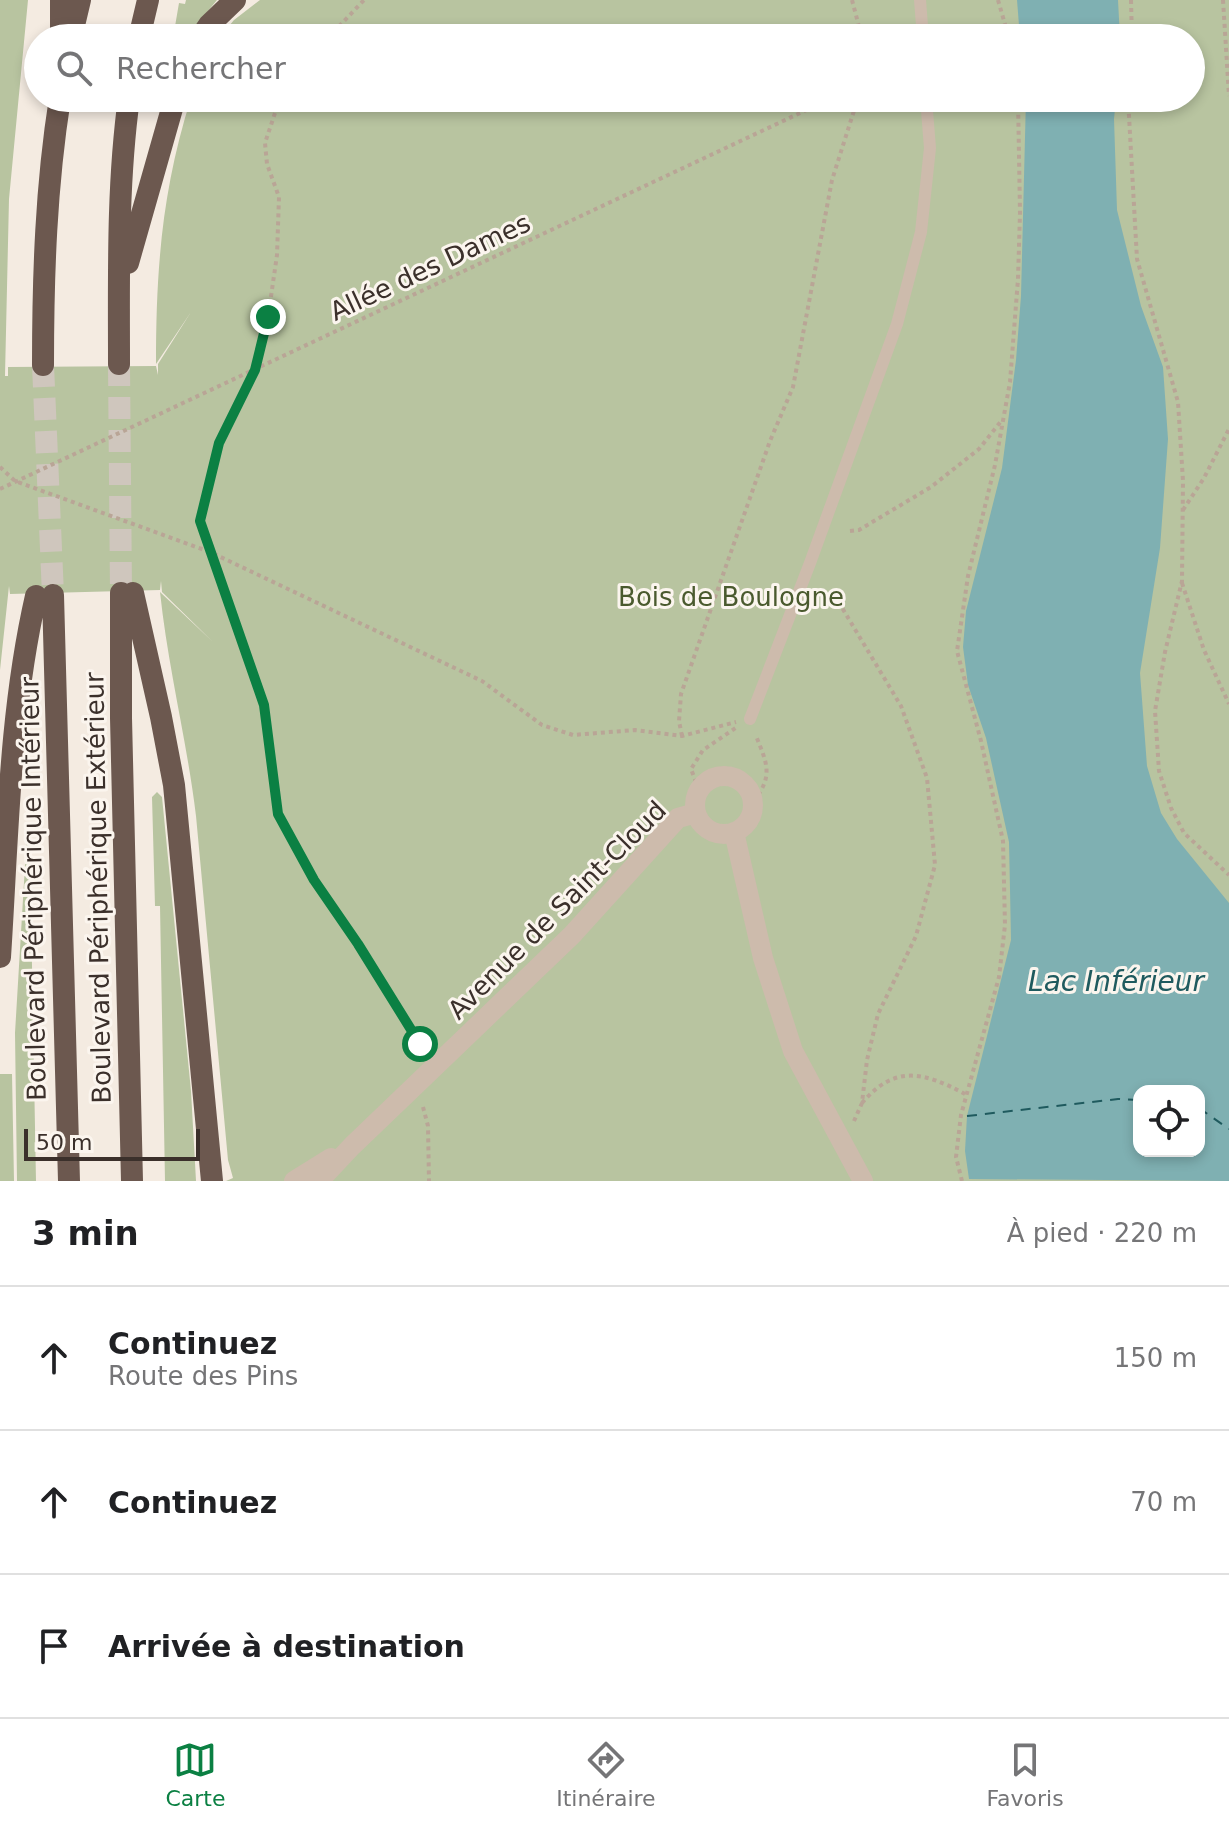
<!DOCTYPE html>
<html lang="fr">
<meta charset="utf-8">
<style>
:root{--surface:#fff;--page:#f6f6f6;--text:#202124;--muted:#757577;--line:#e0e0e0;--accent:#0b8043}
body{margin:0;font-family:"DejaVu Sans",sans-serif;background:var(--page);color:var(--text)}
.controls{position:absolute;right:24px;bottom:24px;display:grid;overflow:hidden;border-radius:16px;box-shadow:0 4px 12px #0003}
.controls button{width:72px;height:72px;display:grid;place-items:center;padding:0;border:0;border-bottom:2px solid var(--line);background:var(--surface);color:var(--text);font:40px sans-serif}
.scale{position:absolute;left:24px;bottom:20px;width:176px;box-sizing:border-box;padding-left:8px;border:4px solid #3b302b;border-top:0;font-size:22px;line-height:28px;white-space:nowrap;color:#3b302b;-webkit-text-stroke:6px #fbf5ee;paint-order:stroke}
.stop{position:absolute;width:24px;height:24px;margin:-18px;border:6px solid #0b8043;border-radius:50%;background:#fff}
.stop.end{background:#0b8043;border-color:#fff;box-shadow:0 2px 8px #0008}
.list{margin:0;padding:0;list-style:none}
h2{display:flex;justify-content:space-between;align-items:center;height:104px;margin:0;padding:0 32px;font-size:34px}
h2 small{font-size:26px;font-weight:400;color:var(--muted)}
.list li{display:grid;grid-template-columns:52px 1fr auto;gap:24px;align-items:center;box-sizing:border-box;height:144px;padding:0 32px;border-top:2px solid var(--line)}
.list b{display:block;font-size:30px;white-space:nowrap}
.list p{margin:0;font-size:26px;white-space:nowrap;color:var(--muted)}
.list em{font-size:26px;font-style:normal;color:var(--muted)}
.icon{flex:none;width:44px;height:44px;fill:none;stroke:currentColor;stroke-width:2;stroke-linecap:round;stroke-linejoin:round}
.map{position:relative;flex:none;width:1229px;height:1181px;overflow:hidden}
.search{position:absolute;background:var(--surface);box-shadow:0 4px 12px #0003;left:24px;right:24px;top:24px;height:88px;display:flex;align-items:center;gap:20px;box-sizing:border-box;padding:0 28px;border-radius:44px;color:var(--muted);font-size:30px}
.sheet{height:536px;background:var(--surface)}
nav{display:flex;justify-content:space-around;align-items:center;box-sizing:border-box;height:112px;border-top:2px solid var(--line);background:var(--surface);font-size:22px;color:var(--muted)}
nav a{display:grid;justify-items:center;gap:4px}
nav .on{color:var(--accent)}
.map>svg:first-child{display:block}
.green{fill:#b8c4a0;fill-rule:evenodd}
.water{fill:#7fb0b2;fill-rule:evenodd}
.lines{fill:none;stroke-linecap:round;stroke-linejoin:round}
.ferry{stroke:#1f5a5e;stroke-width:2;stroke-dasharray:10 8;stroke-linecap:butt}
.trunk-tunnel{stroke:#cfc6bd;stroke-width:22;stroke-dasharray:22 11;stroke-linecap:butt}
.path{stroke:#b9a596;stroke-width:4;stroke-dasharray:4 4;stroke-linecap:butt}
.service{stroke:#cdbbac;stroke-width:12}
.minor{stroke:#cdbbac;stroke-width:20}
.trunk{stroke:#6c584f;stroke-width:22}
.route{stroke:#0b8043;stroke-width:10}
.labels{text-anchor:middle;stroke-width:6;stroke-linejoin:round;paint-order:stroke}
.street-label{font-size:26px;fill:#3b302b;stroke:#fbf5ee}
.park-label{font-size:26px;fill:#4a5a2e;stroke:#fbf5ee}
.water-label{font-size:28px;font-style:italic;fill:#1f5a5e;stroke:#fbf5ee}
</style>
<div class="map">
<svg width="1229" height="1181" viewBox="0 0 1229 1181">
<rect width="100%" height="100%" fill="#f4ebe1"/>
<path class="green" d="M0,0H28L9,199L5,376H8V367L156,366L158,375V364L191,312L156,364C156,268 162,190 191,98H1191V38H219L234,20L260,0H1229V1181H226L233,1178L228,1160L196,816C187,741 168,668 160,592L213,642L162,592L161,581L160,590L10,594L9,586L0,670ZM1139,1091H1199V1151H1139Z
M186,0H217L186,38H173L179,3L185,4Z
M157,792L162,797L191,1091L196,1181H165L160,906H155L152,797Z
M27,832L30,857L36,1181H17L15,1033Z
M0,1074H12L14,1181H0Z"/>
<path class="water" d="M1017,0H1118L1120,38H1020Z
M1026,98H1116L1114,119L1117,210L1141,306L1163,367L1168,439L1160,548L1140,673L1147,766L1161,813L1177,839L1229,903V1181L969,1179L965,1151L967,1116L1011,940L1010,889L1009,842L986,738L968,685L963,647L966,611L1002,468L1016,360L1021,296ZM1139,1091H1199V1151H1139Z"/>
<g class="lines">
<path class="ferry" d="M1199,1108L1229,1129
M967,1116L1118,1099L1139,1100"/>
<path class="trunk-tunnel" d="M119,364L121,593
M43,365L53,595"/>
<path class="path" d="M852,0L862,38
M998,0L1009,38
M1131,0L1132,38
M1223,0L1229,96
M328,38L364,0
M280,98L265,143L267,164L279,197L277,255L268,317L255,370L219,443L200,521L264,705L278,814L314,880L358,944L423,1050
M1128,98L1137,259L1178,402L1183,481L1182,581L1165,652L1155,711L1159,771L1171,808L1184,833L1229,875
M0,467L15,481L210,552L482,681L542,725L573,735L635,730L682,736L736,722
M0,489L832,98
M1183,510L1204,478L1229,429
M850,531L859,530L931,487L979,449L1002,420
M1182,583L1204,650L1229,704
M831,598L841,606L901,706L927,778L935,865L916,936L878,1014L867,1060L862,1103L854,1121
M682,736L679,721L681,694L770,441L793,387L832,180L858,98
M699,790L691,769L703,750L737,727
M753,801C774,777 767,763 756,736
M862,1103C895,1064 924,1072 965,1094
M423,1107L428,1126L429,1181
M962,1181L956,1157L961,1115L999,977L1005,925L1003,841L981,741L957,651L968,576L995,465L1010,382L1018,279L1020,213L1018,98"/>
<path class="service" d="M920,0L923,38
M750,719L810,563L897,324L921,232L930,148L926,98"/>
<path class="minor" d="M695 805a29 29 0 1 1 58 0a29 29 0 1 1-58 0Z
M734,832L763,958L793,1051L863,1181
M294,1181L331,1158
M319,1181L352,1146L572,935L678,818L696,813"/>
<path class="trunk" d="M61,0V38
M71,38L80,0
M139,38L148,0
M200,38L209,25L235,0
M128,263L175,98
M119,364C119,276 117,186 129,98
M43,365C43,275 46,186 60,98
M121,593V718L132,1181
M133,593L161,717L174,785L212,1181
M53,595L69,1181
M0,957C8,836 9,714 36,596"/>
</g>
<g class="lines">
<path class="route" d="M268,317L255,370L219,443L200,521L264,705L278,814L314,880L358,944L420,1044"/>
</g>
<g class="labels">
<g class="street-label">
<text transform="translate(430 267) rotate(-25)" y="9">Allée des Dames</text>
<text transform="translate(98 888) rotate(-91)" y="9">Boulevard Périphérique Extérieur</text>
<text transform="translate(33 889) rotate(-91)" y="9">Boulevard Périphérique Intérieur</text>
<text transform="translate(557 910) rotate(-45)" y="9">Avenue de Saint-Cloud</text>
</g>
<g class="park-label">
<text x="731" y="606">Bois de Boulogne</text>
</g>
<g class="water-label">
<text x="1116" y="991">Lac Inférieur</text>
</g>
</g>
</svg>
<div class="controls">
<button><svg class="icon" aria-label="locate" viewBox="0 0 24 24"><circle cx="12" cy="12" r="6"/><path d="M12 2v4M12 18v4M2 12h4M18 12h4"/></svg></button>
</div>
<div class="scale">50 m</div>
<div class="stop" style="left:420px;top:1044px"></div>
<div class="stop end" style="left:268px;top:317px"></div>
<div class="search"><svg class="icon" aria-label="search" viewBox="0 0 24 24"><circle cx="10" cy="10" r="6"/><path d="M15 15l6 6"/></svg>Rechercher</div>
</div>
<section class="sheet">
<h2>3 min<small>À pied · 220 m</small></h2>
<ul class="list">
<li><svg class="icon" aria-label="ahead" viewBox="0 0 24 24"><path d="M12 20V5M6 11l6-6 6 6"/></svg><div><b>Continuez</b><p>Route des Pins</p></div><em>150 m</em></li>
<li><svg class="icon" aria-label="ahead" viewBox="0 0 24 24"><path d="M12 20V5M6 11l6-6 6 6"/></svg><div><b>Continuez</b></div><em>70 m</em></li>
<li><svg class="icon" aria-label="arrive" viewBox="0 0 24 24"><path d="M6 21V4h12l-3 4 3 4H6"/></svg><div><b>Arrivée à destination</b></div></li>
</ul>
</section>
<nav>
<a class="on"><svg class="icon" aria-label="map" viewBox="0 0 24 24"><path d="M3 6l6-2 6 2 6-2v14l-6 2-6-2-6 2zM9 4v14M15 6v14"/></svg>Carte</a>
<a><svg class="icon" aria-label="directions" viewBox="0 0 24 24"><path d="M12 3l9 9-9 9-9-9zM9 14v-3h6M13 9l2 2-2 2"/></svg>Itinéraire</a>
<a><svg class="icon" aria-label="saved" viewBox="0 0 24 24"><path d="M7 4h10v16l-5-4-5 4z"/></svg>Favoris</a>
</nav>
